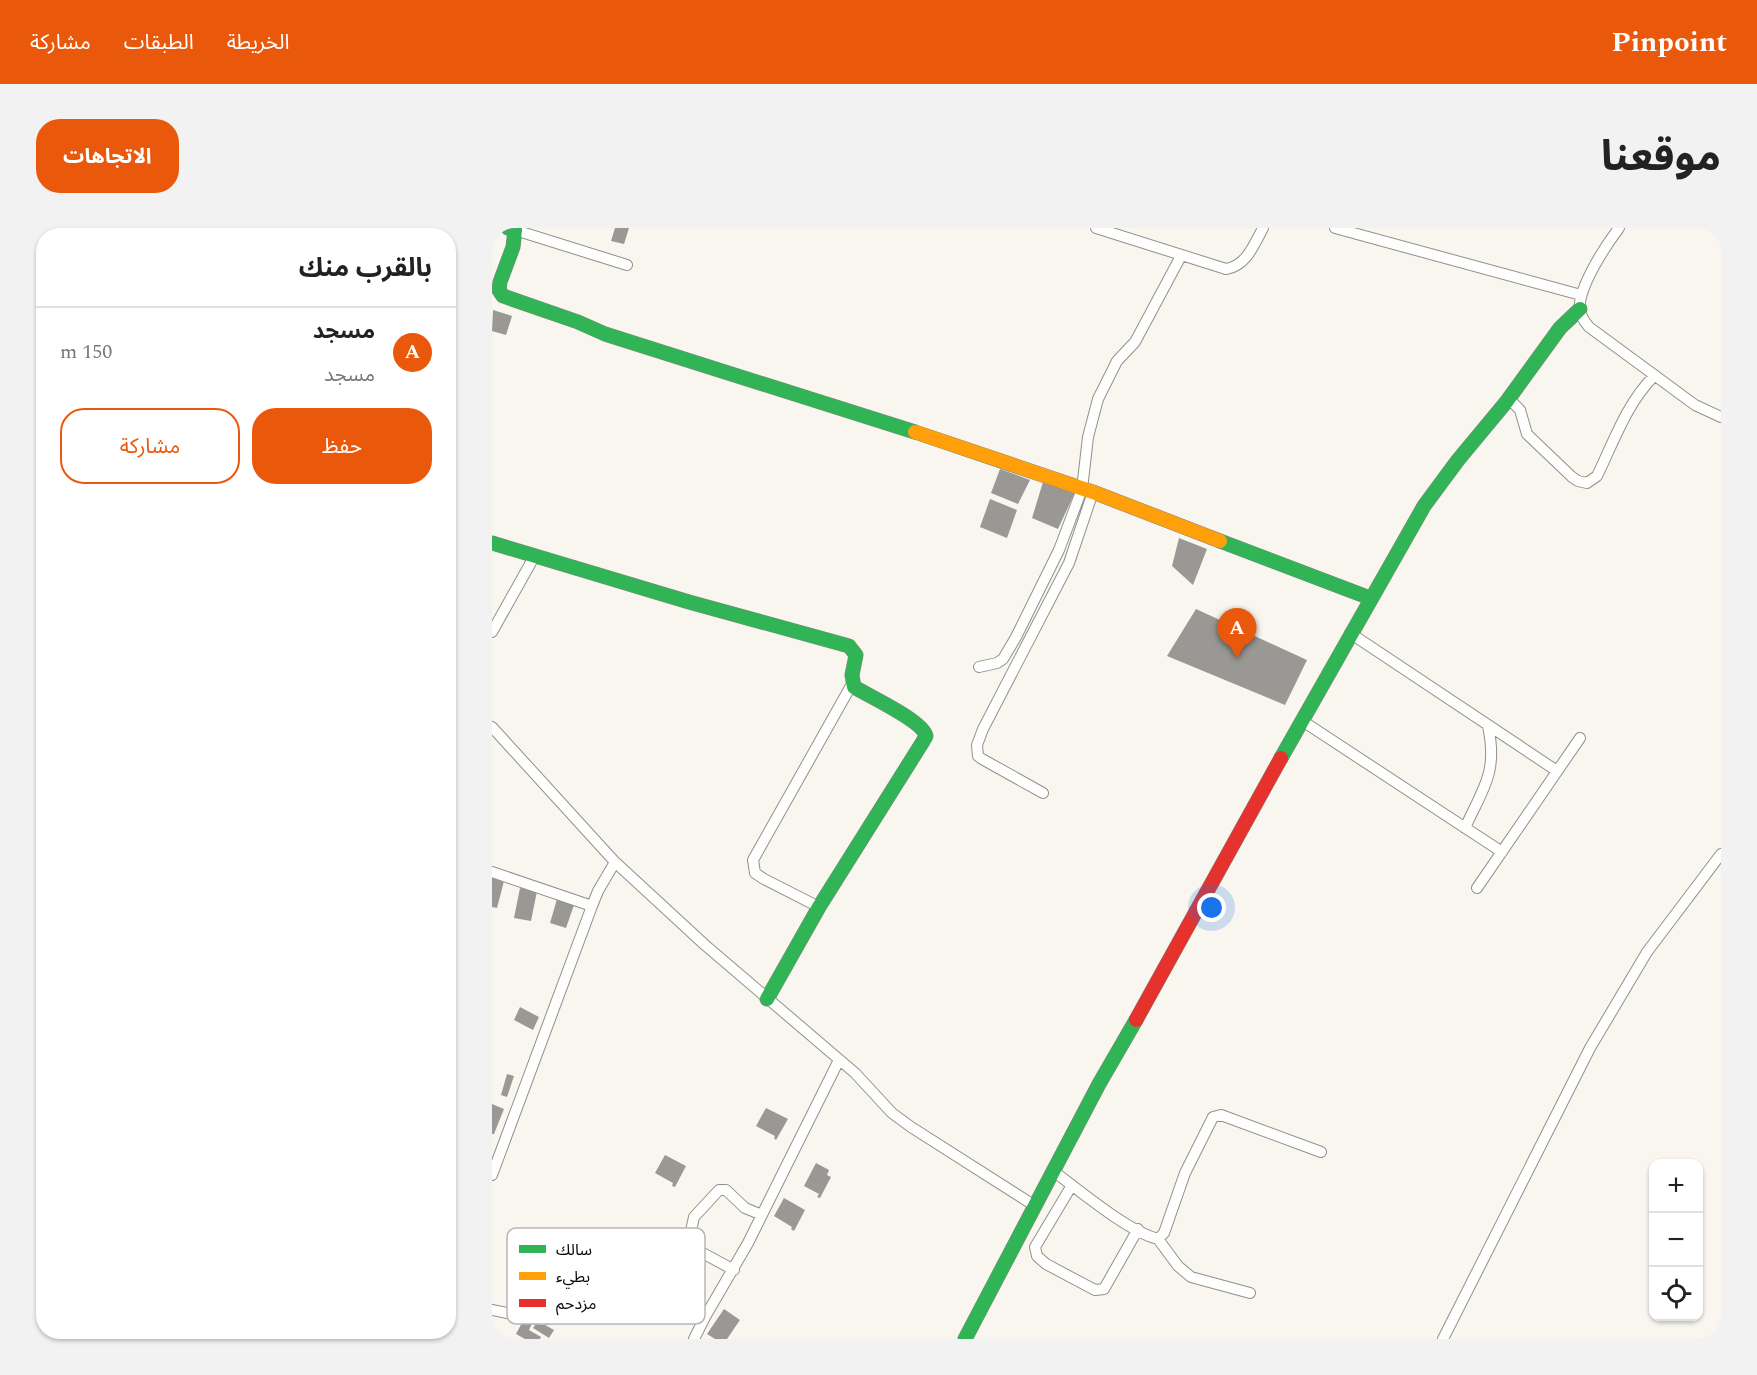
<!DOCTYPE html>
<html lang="ar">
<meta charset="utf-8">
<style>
:root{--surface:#fff;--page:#f2f2f2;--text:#222;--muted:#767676;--line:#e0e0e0;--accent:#ea580c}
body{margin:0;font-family:Spectral,"Noto Sans Arabic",serif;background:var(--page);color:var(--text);direction:rtl}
.controls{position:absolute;right:18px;bottom:18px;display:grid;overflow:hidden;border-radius:12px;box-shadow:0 2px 4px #0004}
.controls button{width:54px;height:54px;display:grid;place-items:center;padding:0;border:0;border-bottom:2px solid var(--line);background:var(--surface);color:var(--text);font:30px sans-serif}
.you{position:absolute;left:720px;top:680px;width:21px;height:21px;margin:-15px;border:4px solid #fff;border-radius:50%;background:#1a73e8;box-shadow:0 0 0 9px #1a73e833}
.badge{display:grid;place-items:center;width:39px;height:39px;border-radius:50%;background:var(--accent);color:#fff;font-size:20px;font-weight:700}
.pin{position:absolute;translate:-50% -50px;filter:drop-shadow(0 2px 3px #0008)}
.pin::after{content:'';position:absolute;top:32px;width:21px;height:18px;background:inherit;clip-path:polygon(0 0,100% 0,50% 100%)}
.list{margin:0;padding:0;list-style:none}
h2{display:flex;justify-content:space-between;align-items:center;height:78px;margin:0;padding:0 24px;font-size:26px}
h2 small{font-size:20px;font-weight:400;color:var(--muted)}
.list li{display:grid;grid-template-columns:39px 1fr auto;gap:18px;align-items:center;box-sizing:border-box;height:84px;padding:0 24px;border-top:2px solid var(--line)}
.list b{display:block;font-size:22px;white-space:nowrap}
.list p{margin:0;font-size:20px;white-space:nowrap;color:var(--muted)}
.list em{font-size:20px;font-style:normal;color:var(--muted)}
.actions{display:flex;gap:12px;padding:18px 24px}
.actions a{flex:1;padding:14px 0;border:2px solid var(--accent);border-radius:24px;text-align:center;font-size:21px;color:var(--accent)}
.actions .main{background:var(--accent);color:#fff}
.icon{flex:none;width:33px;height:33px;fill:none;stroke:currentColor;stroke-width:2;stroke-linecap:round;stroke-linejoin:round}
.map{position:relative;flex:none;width:1229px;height:1111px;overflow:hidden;direction:ltr;border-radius:24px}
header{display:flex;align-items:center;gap:36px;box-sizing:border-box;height:84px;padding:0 30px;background:var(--accent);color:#fff}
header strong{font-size:28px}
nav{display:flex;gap:33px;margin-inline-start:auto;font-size:21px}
.intro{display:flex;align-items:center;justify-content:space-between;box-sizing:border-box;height:144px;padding:0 36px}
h1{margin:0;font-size:42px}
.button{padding:15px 27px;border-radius:24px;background:var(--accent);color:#fff;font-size:21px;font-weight:700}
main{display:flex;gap:36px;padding:0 36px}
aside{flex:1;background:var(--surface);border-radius:24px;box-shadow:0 2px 4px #0004}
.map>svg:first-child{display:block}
.building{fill:#9a9894}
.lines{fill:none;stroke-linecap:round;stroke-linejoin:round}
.street-casing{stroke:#91908d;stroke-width:12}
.fast-casing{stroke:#888783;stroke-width:15}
.slow-casing{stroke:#888783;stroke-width:15}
.jam-casing{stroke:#888783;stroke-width:15}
.street{stroke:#fefefc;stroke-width:10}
.fast{stroke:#30b455;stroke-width:14}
.slow{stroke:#ff9f0a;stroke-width:14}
.jam{stroke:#e5322d;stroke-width:14}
.key{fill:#fff;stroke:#b6b6b6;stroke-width:1.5}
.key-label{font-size:16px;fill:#0a0a0a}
</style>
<header>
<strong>Pinpoint</strong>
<nav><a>الخريطة</a><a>الطبقات</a><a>مشاركة</a></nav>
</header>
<div class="intro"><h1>موقعنا</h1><a class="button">الاتجاهات</a></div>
<main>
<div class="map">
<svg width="1229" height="1111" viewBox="0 0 1229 1111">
<rect width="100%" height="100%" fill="#f8f6ee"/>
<path class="building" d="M123,0H137L132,16L119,13Z
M1,82L20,88L14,107L0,103Z
M508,241L538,252L526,276L499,265Z
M551,254L584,262L566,301L540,290Z
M498,271L525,282L515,310L488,299Z
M687,310L715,321L701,357L680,338Z
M704,381L815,432L793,477L675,428Z
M0,650L12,653L5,680L0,679Z
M28,660L45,663L39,693L22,690Z
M65,671L82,677L74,700L58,695Z
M28,779L47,789L41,802L22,792Z
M15,846L22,848L15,869L9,867Z
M0,876L12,881L2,906H0Z
M274,880L296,891L284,912L282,910L283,908L264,898Z
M173,927L194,938L183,959L180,958L181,955L163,945Z
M324,935L337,942L335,947L339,949L328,970L325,969L327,966L312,958Z
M292,970L313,982L302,1003L299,1001L300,999L282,988Z
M232,1081L248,1092L235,1111H223L215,1106Z
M33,1089L41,1093L37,1102L49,1109L48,1111H33L24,1106Z
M46,1093L62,1102L57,1110L41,1100Z"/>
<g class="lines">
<defs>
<path id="street" d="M604,0L734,41C754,38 762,17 771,0
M843,0L1089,67
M1127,0C1114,17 1085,61 1088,82C1089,89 1092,93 1097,99L1203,177L1229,189
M23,2L135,37
M1016,170L1028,182L1035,206L1080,249L1086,253L1095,255L1105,248C1122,213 1135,175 1162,148
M0,404L42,329
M858,405L1065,543
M487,439L505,435L511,431L524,409L567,322L590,261L596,209L606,171L625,133L643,114L689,28
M809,492L1010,624
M0,499L123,634L213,717L363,845L400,885L419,899L543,978
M551,565L490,531L486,528L485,517L491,501L577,335L601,264
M973,600C991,560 1006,545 996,498
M0,644L100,678
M985,660L1088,510
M327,679L272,651L263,645L261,632L360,456
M560,942C587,962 635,1003 666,1011L672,1005L693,945L721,889L729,887L829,924
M0,947L100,678L106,663L123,634
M580,957L543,1019L545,1028L554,1036L603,1062L612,1061L646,1001
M666,1011L686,1038L699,1049L758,1065
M192,1015L242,1042
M0,1082L50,1092L59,1090L88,1073L142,1048L168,1054L178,1046L187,1021L199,1003L202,989L227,962H234L253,980L270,987
M202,1111L213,1089L256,1015L347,832
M951,1111L1098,820L1155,724L1229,626"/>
<path id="fast" d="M16,0L23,2L21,19L8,54L7,62L11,68L86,94L113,106L423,204
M728,313L878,370
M0,315L197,374L357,418L364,427L360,447L362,459C377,468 431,493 434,508L430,515L327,679L275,771
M789,530L932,278L966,232L1015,173L1068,100L1088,81
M473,1111L607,856L644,792"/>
<path id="slow" d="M423,204L601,264L728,313"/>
<path id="jam" d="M644,792L789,530"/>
</defs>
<use href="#street" class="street-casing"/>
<use href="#fast" class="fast-casing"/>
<use href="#slow" class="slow-casing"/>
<use href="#jam" class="jam-casing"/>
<use href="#street" class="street"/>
<use href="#fast" class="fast"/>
<use href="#slow" class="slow"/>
<use href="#jam" class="jam"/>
</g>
<rect x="15" y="1000" width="198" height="96" rx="9" class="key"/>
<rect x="27" y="1017" width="27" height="8" fill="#30b455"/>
<rect x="27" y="1044" width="27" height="8" fill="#ff9f0a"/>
<rect x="27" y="1071" width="27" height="8" fill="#e5322d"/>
<g class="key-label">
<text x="64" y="1027">سالك</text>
<text x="64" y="1054">بطيء</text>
<text x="64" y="1081">مزدحم</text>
</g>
</svg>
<div class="controls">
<button>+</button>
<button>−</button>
<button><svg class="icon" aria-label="locate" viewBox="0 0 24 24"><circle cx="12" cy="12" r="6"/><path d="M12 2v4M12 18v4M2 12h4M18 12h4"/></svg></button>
</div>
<div class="you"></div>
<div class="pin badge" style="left:745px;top:430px">A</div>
</div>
<aside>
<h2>بالقرب منك<small></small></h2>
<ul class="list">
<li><span class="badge">A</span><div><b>مسجد</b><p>مسجد</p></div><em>150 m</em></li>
</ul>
<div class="actions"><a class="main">حفظ</a><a>مشاركة</a></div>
</aside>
</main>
